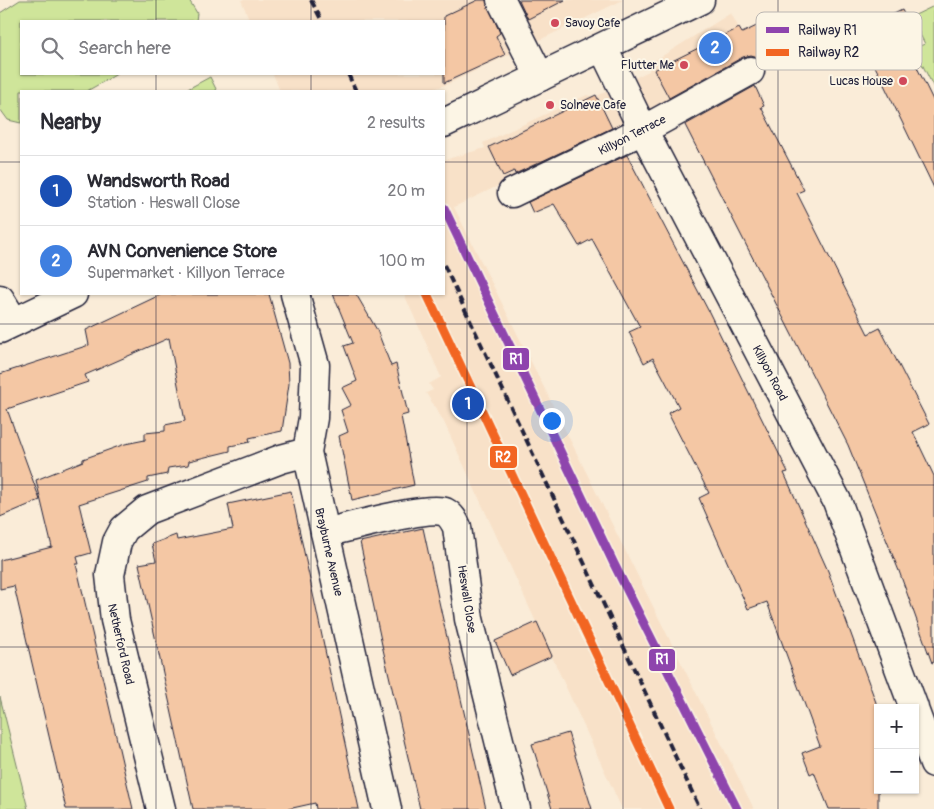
<!DOCTYPE html>
<meta charset="utf-8">
<style>
:root{--surface:#fff;--page:#f2f2f3;--text:#2b2b33;--muted:#7c7c81;--line:#e1e1e2;--accent:#7c3aed}
body{margin:0;font-family:Pangolin,sans-serif;background:var(--page);color:var(--text)}
.controls{position:absolute;right:15px;bottom:15px;display:grid;overflow:hidden;border-radius:0px;box-shadow:0 1px 4px #0004}
.controls button{width:45px;height:45px;display:grid;place-items:center;padding:0;border:0;border-bottom:1px solid var(--line);background:var(--surface);color:var(--text);font:25px sans-serif}
.you{position:absolute;left:551px;top:420px;width:18px;height:18px;margin:-12px;border:4px solid #fff;border-radius:50%;background:#1a73e8;box-shadow:0 0 0 8px #1a73e833}
.badge{display:grid;place-items:center;width:32px;height:32px;border-radius:50%;background:var(--accent);color:#fff;font-size:16px;font-weight:700}
.pin{position:absolute;translate:-50% -50%;border:2px solid #fff;box-shadow:0 1px 5px #0006}
.list{margin:0;padding:0;list-style:none}
h2{display:flex;justify-content:space-between;align-items:center;height:65px;margin:0;padding:0 20px;font-size:21px}
h2 small{font-size:16px;font-weight:400;color:var(--muted)}
.list li{display:grid;grid-template-columns:32px 1fr auto;gap:15px;align-items:center;box-sizing:border-box;height:70px;padding:0 20px;border-top:1px solid var(--line)}
.list b{display:block;font-size:19px;white-space:nowrap}
.list p{margin:0;font-size:16px;white-space:nowrap;color:var(--muted)}
.list em{font-size:16px;font-style:normal;color:var(--muted)}
.icon{flex:none;width:28px;height:28px;fill:none;stroke:currentColor;stroke-width:2;stroke-linecap:round;stroke-linejoin:round}
.map{position:relative;flex:none;width:934px;height:809px;overflow:hidden}
.search{position:absolute;background:var(--surface);box-shadow:0 1px 4px #0004;left:20px;top:20px;width:425px;height:55px;display:flex;align-items:center;gap:12px;box-sizing:border-box;padding:0 18px;border-radius:0px;color:var(--muted);font-size:19px}
.panel{position:absolute;background:var(--surface);box-shadow:0 1px 4px #0004;left:20px;top:90px;width:425px;height:205px;border-radius:0px}
.map>svg:first-child{display:block}
.built{fill:#f8e1c8}
.green{fill:#cfe59a;stroke:#78846a}
.building{fill:#f4c7a4;stroke:#22223b}
.lines{fill:none;stroke-linecap:round;stroke-linejoin:round}
.street-casing{stroke:#22223b;stroke-width:31}
.primary-casing{stroke:#22223b;stroke-width:31}
.street{stroke:#fcf5e5;stroke-width:28}
.primary{stroke:#fcf5e5;stroke-width:28}
.rail{stroke:#22223b;stroke-width:4;stroke-dasharray:8 4;stroke-linecap:butt}
.rail-1-casing{stroke:#fcf5e5;stroke-width:12}
.rail-2-casing{stroke:#fcf5e5;stroke-width:12}
.rail-1{stroke:#8e44ad;stroke-width:9}
.rail-2{stroke:#f26522;stroke-width:9}
.grid{fill:none;stroke:#22223b;stroke-width:1;stroke-opacity:0.55}
.poi-dot{fill:#d1495b;stroke:#fcf5e5;stroke-width:2}
.labels{text-anchor:middle;stroke-width:4;stroke-linejoin:round;paint-order:stroke}
.poi-label{font-size:12px;fill:#22223b;stroke:#fcf5e5;text-anchor:start}
.street-label{font-size:12px;fill:#22223b;stroke:#fcf5e5}
.key{fill:#fcf5e5;stroke:#bbb6b2;stroke-width:1}
.key-label{font-size:14px;fill:#22223b}
.line-badge{stroke:#fcf5e5;stroke-width:2}
.badge-label{font-size:14px;text-anchor:middle;font-weight:bold;fill:#fff}
</style>
<div class="map">
<svg width="934" height="809" viewBox="0 0 934 809">
<rect width="100%" height="100%" fill="#faecd8"/>
<filter id="ink" filterUnits="userSpaceOnUse"><feTurbulence type="fractalNoise" baseFrequency=".02" numOctaves="2"/><feDisplacementMap in="SourceGraphic" scale="10" xChannelSelector="R" yChannelSelector="G"/><feConvolveMatrix kernelMatrix="1 2 1 2 8 2 1 2 1" color-interpolation-filters="sRGB"/></filter>
<g filter="url(#ink)">
<path class="built" d="M241,0H623L448,84L428,91H280L273,74H444V21H250Z
M731,13L756,62L454,207L754,809H622L443,420L426,393L433,390L429,384L441,377L404,294H444V160L485,148L483,143L587,95L595,97L649,71L651,63Z"/>
<path class="green" d="M20,0H189L197,13L196,21H21V74H117L87,91H21V123L8,120L0,109V13Z
M934,6V88L914,48L925,44L911,17Z
M210,77L217,91H184Z
M0,697L28,809H0Z"/>
<path class="building" d="M478,0H486L500,33L496,36L505,55L444,83V16Z
M519,0H565L528,19Z
M902,10L918,42L907,47L934,102V188L872,60L884,54L870,26Z
M765,22L782,57L764,66L758,57L751,55L743,57L669,98L654,70L739,28L742,33Z
M755,86L764,106L761,107L804,190L797,193L868,334L880,328L929,424L913,432L934,476V662L932,663L899,571L848,445L685,125Z
M596,95L612,128L515,174L514,171L503,176L489,147Z
M627,155L709,312L788,472L784,473L828,571L878,708V809H829L814,772L810,774L802,753L820,746L767,602L748,609L699,498L709,493L668,413L679,407L653,358L644,363L629,332L640,327L592,239L579,246L554,204L533,213L528,202Z
M162,294H269L288,363L289,384L282,431L249,438L250,442L230,446V451L189,461L188,465L168,468L167,474L148,478V482L79,504L91,553L77,557L79,564H76L133,809H66L14,586L0,589V560L52,547L36,480L83,461V459L125,444L145,440V433L165,431V425L185,421L169,338L85,375L88,382L7,409L40,500L0,517V374L89,345L86,330Z
M333,294H356L377,330L391,366L396,364L408,414L401,416L414,485L352,500L339,436L348,432L341,410L351,405L342,388L357,381L344,346L353,343Z
M291,491L359,809H316L315,803L288,809H193L139,564L156,561L152,544L176,535L177,540L233,529L228,504Z
M423,528L441,611L486,809H420L382,645L360,542Z
M537,622L552,656L510,675L495,641Z
M568,733L592,809H552L532,744Z"/>
<g class="lines">
<defs>
<path id="street" d="M501,0L540,77
M603,48L643,130L837,501L914,708
M512,193L643,130L750,71
M295,294L315,365L313,418L307,452L387,809
M0,299L14,322
M325,533C346,528 429,505 445,512C451,515 454,521 457,527L469,619L516,809
M915,712L934,763
M161,809L115,620L110,575L117,542L124,529L147,510L281,459L307,452"/>
<path id="primary" d="M444,123L700,0
M0,329L73,294"/>
</defs>
<use href="#street" class="street-casing"/>
<use href="#primary" class="primary-casing"/>
<use href="#street" class="street"/>
<use href="#primary" class="primary"/>
<path class="rail" d="M311,0L322,21
M348,74L356,91
M444,265L700,809"/>
<defs>
<path id="rail-1" d="M444,208L614,564L737,809"/>
<path id="rail-2" d="M427,294L669,809"/>
</defs>
<use href="#rail-1" class="rail-1-casing"/>
<use href="#rail-2" class="rail-2-casing"/>
<use href="#rail-1" class="rail-1"/>
<use href="#rail-2" class="rail-2"/>
</g>
</g>
<path class="grid" d="M156,0V21M311,0V21M467,0V809M623,0V809M778,0V809M156,74V91M311,74V91M0,162H21M444,162H934M156,294V809M311,294V809M0,324H934M0,485H934M0,647H934"/>
<g class="poi-dot">
<circle cx="555" cy="23" r="5"/>
<circle cx="684" cy="65" r="5"/>
<circle cx="903" cy="81" r="5"/>
<circle cx="550" cy="105" r="5"/>
</g>
<g class="labels">
<g class="poi-label">
<text x="565" y="27">Savoy Cafe</text>
<text x="674" y="69" text-anchor="end">Flutter Me</text>
<text x="893" y="85" text-anchor="end">Lucas House</text>
<text x="560" y="109">Solneve Cafe</text>
</g>
<g class="street-label">
<text transform="translate(632 135) rotate(-27)" y="4">Killyon Terrace</text>
<text transform="translate(770 373) rotate(62)" y="4">Killyon Road</text>
<text transform="translate(329 552) rotate(77)" y="4">Brayburne Avenue</text>
<text transform="translate(467 599) rotate(81)" y="4">Heswall Close</text>
<text transform="translate(121 644) rotate(77)" y="4">Netherford Road</text>
</g>
</g>
<rect x="756" y="12" width="166" height="58" rx="8" class="key"/>
<rect x="766" y="27" width="23" height="6" fill="#8e44ad"/>
<rect x="766" y="49" width="23" height="7" fill="#f26522"/>
<g class="key-label">
<text x="798" y="35">Railway R1</text>
<text x="798" y="57">Railway R2</text>
</g>
<g class="line-badge">
<rect x="502" y="347" width="28" height="24" rx="5" fill="#8e44ad"/>
<rect x="489" y="445" width="29" height="24" rx="5" fill="#f26522"/>
<rect x="648" y="648" width="28" height="24" rx="5" fill="#8e44ad"/>
</g>
<g class="badge-label">
<text x="516" y="364">R1</text>
<text x="503" y="462">R2</text>
<text x="662" y="664">R1</text>
</g>
</svg>
<div class="controls">
<button>+</button>
<button>−</button>
</div>
<div class="you"></div>
<div class="pin badge" style="left:468px;top:404px;background:#1a4fb4">1</div>
<div class="pin badge" style="left:715px;top:48px;background:#3f7fe0">2</div>
<div class="search"><svg class="icon" aria-label="search" viewBox="0 0 24 24"><circle cx="10" cy="10" r="6"/><path d="M15 15l6 6"/></svg>Search here</div>
<section class="panel">
<h2>Nearby<small>2 results</small></h2>
<ul class="list">
<li><span class="badge" style="background:#1a4fb4">1</span><div><b>Wandsworth Road</b><p>Station · Heswall Close</p></div><em>20 m</em></li>
<li><span class="badge" style="background:#3f7fe0">2</span><div><b>AVN Convenience Store</b><p>Supermarket · Killyon Terrace</p></div><em>100 m</em></li>
</ul>
</section>
</div>
